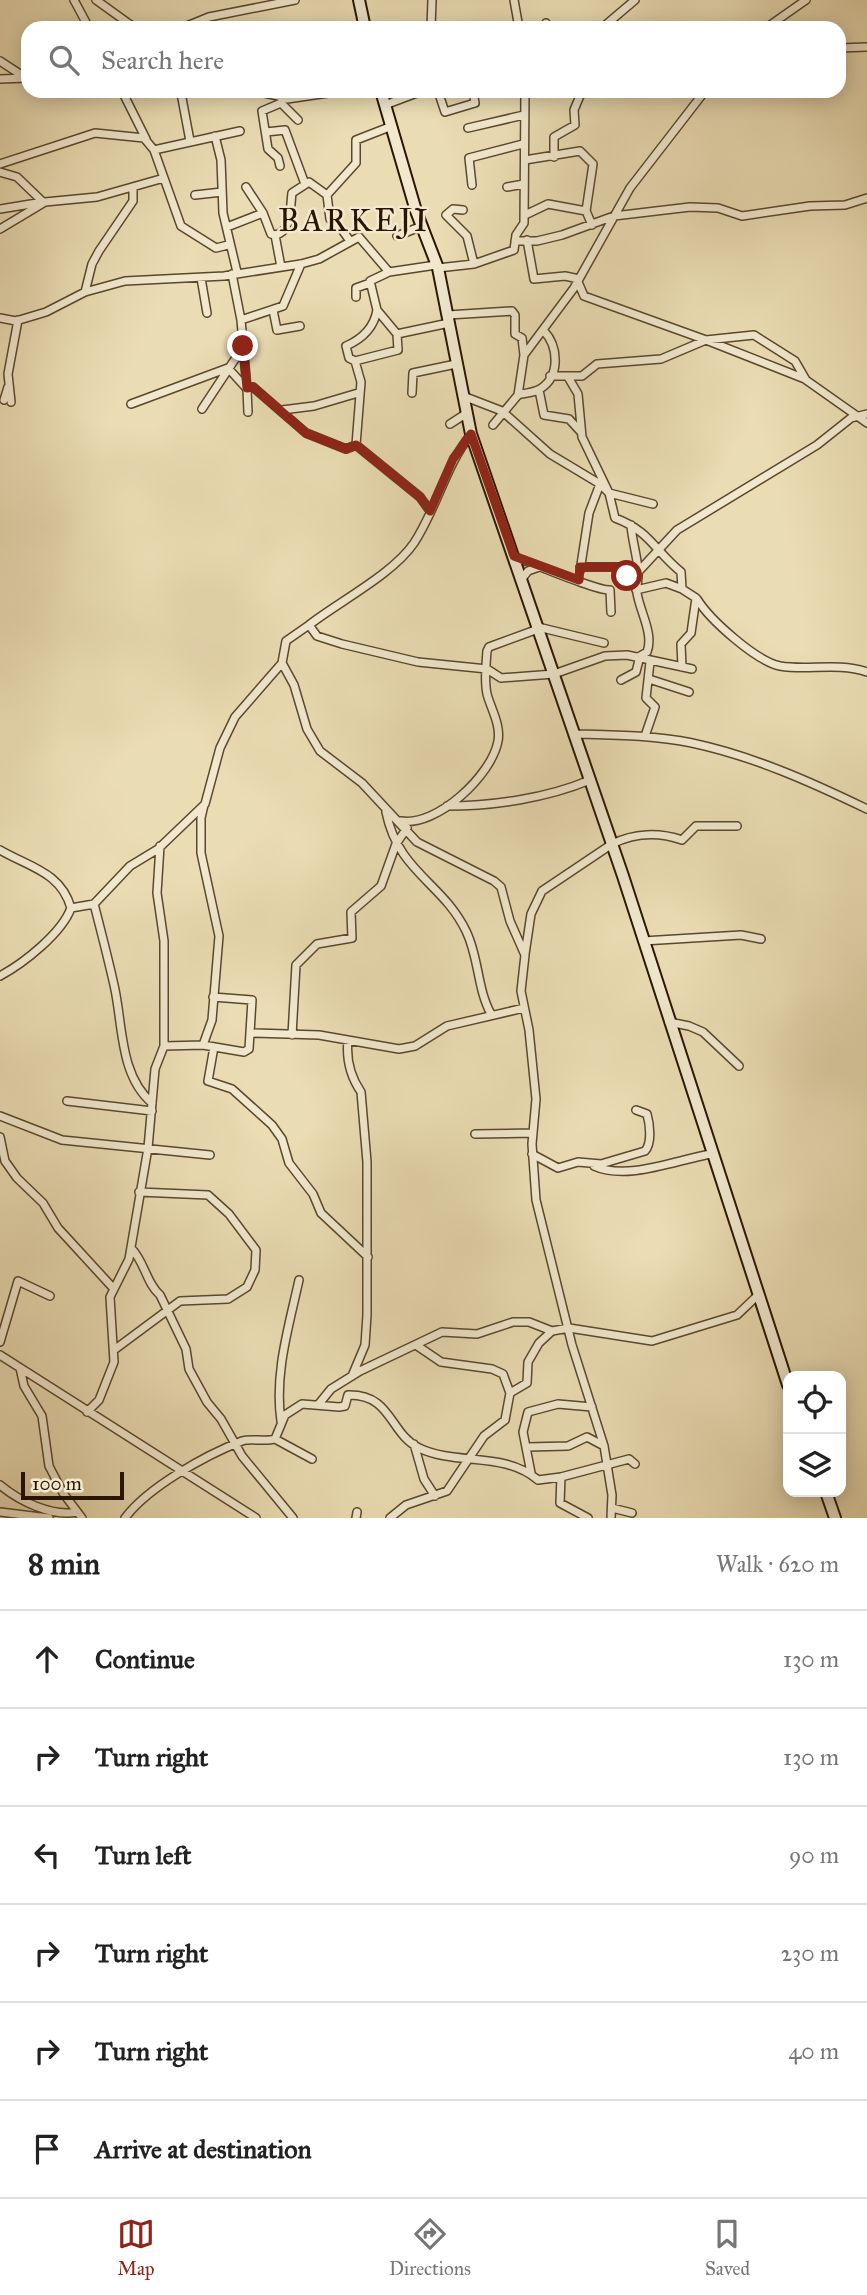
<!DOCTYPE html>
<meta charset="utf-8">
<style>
:root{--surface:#fff;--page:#f2f2f2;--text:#222;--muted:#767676;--line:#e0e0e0;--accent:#8f2418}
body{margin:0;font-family:"IM FELL Great Primer",serif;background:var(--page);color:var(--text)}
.controls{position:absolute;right:21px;bottom:21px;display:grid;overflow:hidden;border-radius:14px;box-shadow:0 4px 18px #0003}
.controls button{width:63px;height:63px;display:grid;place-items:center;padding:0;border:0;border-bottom:2px solid var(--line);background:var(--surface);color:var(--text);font:35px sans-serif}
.scale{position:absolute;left:21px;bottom:18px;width:103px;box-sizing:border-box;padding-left:7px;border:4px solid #2a1600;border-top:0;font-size:19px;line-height:24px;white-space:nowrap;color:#2a1600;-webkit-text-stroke:5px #f1e8ce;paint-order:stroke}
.stop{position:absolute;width:21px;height:21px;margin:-16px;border:5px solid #8f2418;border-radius:50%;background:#fff}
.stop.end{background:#8f2418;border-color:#fff;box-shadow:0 2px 7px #0008}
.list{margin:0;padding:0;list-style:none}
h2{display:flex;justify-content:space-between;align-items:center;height:91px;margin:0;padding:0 28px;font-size:30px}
h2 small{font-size:23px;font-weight:400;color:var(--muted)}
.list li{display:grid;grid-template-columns:46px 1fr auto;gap:21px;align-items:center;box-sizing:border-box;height:98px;padding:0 28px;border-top:2px solid var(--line)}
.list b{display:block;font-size:26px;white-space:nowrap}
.list em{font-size:23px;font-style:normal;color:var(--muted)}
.icon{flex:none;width:38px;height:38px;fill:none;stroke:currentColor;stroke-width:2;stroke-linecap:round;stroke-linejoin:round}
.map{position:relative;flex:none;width:867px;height:1518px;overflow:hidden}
.search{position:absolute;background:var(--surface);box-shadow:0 4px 18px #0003;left:21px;right:21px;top:21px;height:77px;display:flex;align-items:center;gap:18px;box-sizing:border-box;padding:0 24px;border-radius:21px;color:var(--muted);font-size:26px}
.sheet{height:679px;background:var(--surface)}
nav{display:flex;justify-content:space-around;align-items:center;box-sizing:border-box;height:98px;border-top:2px solid var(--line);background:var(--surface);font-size:19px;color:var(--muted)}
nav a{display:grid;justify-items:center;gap:4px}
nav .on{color:var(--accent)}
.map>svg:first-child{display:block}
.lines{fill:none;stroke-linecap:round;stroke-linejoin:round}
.street-casing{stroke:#5a482d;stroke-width:10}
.secondary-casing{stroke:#2a1600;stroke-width:14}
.street{stroke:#f1e8ce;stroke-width:7}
.secondary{stroke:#f1e8ce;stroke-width:10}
.route{stroke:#8f2418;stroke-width:9}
.labels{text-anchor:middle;stroke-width:5;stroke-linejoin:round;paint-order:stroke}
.quarter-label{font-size:32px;letter-spacing:2px;fill:#2a1600;stroke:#f1e8ce}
</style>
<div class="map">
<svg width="867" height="1518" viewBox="0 0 867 1518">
<rect width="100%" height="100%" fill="#eadcb3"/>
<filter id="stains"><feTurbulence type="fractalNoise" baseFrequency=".00286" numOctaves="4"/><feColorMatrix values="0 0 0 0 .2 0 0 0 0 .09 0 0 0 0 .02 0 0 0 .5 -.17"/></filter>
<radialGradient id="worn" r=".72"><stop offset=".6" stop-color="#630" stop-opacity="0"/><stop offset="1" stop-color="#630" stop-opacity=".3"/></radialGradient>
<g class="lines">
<defs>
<path id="street" d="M74,0L89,28
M96,0L135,28
M514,0L519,28
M546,23V28
M182,28L209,17L295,0
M431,28L432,0
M602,28L635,0
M766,28L806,0
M839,48L867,47
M0,61L26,78
M0,79L27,78
M122,91L146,139
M207,91H224
M255,91L283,97
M438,91L445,112L475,103L473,91
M281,103L298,120
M385,105L422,91
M468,128L524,115
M266,132L285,130L305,184
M215,136L221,160L223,213L237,272
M190,141L181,93L193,91
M154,150L240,131
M554,157V137L575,125L574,110L582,91
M525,160L580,151L593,164L586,211L592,225
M0,164L95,133L144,138L154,150L181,226L216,248L228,245
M280,166L278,158L268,149L262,111L281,103L283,97L287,99L328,93L378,91
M0,172L17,177L43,202L0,209
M472,185L469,158L523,144
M246,187L263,213L271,234L275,235L281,267
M507,187L524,184
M195,195L222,192
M327,195L356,163V140L392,126
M463,210L453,209L446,215L467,236L474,264
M525,215L548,204L586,211
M227,227L263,213
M0,229L45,202L97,197L164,178
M275,235C292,232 290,208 292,193L309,182L327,195L330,219L340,227L350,241
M397,236L422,226
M527,240L534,279L565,276L579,279
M515,241H537L562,235L614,216L690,207L718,208L742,216L810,206L845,205L867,198
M438,268L474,264L514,250L516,235L524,223L525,91
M232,274L241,320L247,389L253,387L306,433L346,449L356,445L361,382L355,361L349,358L346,346C362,339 374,328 377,310
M201,278L207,313
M578,282L584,296L706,340L754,335L795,361L806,380L867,423
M85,292L92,264L99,251L133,201V189
M356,297V288L370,283
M273,310L277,330L300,326
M448,315L512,311L515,315V334L522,338L524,355
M0,318L16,321L46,312L85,292L125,281L224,276L301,264L319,259L359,237L389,272
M241,320L283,306L301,264
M397,334L449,323
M355,361L398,350L397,334L377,310L370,281L389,272L436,265
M550,376H582L597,364L661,359L706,340L805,379
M568,377L578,394L582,437L609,493L653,504
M539,390L544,415L569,419L580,431
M412,393L413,373L456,364
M518,395C524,393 534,393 540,389C561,376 558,346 544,331
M463,396L502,411L550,454L600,484L609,493L615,518C650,531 654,550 681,572L682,589L696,598L691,633L681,644L682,667
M4,400L8,387
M11,402L8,374L18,320
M131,404L228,368L247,389L248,412
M202,409L243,347
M282,410L314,406L358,393
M450,424L467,413
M493,425L518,395L524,355L574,288L630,188L705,91
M356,445L420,497L430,511
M514,557C532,563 597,591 610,590L611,612
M580,567H620L630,576L638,572L677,530L817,445L851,418L867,414
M580,571L589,513L600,484
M521,580L528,571L539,567
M636,590L666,583L682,589
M697,599C710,620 756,661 780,666C808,671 836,662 867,672
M309,625C340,601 393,574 414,543C437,508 445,467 471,434
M538,627L604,643
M282,663L294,685L307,729L320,751L362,783L417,842L494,881L501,887L510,921L525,955L521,991L529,1030L536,1099L532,1144L536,1200L572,1345L604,1446L612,1495L611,1518
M649,679L689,692
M621,680L636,672L640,656L647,652C654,634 640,612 637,593C636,585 639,578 638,570C637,555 632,540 631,525
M574,734C613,735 653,735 692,743C753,756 811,782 867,809
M645,736L655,707L646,698L650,662
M447,806C494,806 547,798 590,780
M386,812C398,872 443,883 466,931C479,957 477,989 491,1014
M401,821C437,827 492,775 498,741C501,725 491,709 487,694C484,680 486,665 487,651L489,647L538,629
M0,850C29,867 61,872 71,908
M94,904C101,931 108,958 114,985C123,1023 119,1075 152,1103
M643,941L741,935L761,939
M525,954L531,914L542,891L612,844C634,833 659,832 682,840L696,826H737
M0,976C24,963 62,933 71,908L94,904L130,866L158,849L205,804L220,748L235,717L282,663L286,641L309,625L317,636L342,644L418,662L487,669L501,678L554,674L605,656L627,655L692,669
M669,1022L689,1026L703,1032L739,1066
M250,1033L319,1035L399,1049L415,1046L447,1026L524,1008
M292,1035L296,965L317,944L352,938L351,912L381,886L396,844L407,828
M348,1040C346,1059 350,1076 361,1092L367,1162V1315L365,1345L352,1376
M203,1045L212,1020L219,936L201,853V818L204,805
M164,1046L203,1045L244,1052L249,1049L252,1000L213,997
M214,1047L208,1081L232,1089L272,1125L282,1139L289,1163L313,1194L321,1213L368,1257
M67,1101L152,1111
M0,1116L62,1140L210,1155
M475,1134L533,1133
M0,1137L5,1161L17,1178L43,1203L58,1228L114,1289
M532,1154L558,1168L578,1162L601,1164L645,1151C652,1143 650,1125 647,1114L636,1110
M594,1166C627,1181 676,1160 711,1154
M131,1248C145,1262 146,1283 160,1295L186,1349L189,1369L207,1402L221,1419L242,1456L293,1518
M0,1342L18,1281L50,1296
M416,1345L441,1362L492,1369L503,1374L510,1393
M114,1350L180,1301L228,1299L247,1287L255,1270L256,1250L229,1214L208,1195L139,1192
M0,1355L256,1518
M20,1368L24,1386L42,1416L49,1466L63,1493L82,1518
M318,1405L331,1389L360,1371L442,1332L477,1334L513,1322H529L552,1331
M87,1412L99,1400L114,1362L110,1297L129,1259L148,1148L155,1069L164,1046V941L157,893L160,846
M281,1421C274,1374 289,1326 299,1280
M275,1439L312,1459
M414,1444L424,1479L435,1496
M528,1447L568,1446L587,1437L604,1446
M531,1473L523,1432L528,1412L558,1404L592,1407
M561,1477L629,1459L635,1464
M0,1485C19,1501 52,1517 77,1512
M612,1508L632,1513
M0,1512L49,1518
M125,1518C148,1487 206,1455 242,1441C251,1438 265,1442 275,1439L285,1415L302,1404L339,1407L345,1406L348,1395C392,1394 389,1433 419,1448C457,1466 504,1451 538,1480L561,1477L560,1503L588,1518
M356,1518L357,1512
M390,1518L406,1505L447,1491L484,1436L505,1420L510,1393L527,1383L528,1362L539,1343L552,1331L569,1328L652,1341L737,1315L757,1296"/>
<path id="secondary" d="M359,0L365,28
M381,91L416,211L438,268L471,434L623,876L788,1385
M826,1492L835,1518"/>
</defs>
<use href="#street" class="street-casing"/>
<use href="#secondary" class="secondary-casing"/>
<use href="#street" class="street"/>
<use href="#secondary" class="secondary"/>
</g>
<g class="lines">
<path class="route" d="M243,346L247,388L253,387L306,433L346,449L356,445L420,497L430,511L453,459L471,434L514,556L579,580L580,567H620L627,576"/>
</g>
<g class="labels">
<g class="quarter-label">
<text x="354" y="231">BARKEJI</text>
</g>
</g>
<rect width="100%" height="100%" filter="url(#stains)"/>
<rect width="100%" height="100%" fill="url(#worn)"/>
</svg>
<div class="controls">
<button><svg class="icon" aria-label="locate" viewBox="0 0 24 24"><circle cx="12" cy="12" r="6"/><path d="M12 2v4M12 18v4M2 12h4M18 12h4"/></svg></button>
<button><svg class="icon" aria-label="layers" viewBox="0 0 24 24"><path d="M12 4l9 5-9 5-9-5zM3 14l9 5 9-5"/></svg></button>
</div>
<div class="scale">100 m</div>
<div class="stop" style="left:627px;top:576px"></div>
<div class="stop end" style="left:243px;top:346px"></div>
<div class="search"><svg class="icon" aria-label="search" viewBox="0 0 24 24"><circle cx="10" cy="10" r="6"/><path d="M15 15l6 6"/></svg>Search here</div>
</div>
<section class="sheet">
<h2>8 min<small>Walk · 620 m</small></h2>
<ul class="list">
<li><svg class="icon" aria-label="ahead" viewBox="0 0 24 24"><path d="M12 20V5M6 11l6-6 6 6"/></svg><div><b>Continue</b></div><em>130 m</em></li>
<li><svg class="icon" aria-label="right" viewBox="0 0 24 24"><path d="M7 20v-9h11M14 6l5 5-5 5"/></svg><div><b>Turn right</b></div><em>130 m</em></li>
<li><svg class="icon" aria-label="left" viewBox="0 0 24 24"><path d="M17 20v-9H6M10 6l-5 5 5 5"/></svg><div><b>Turn left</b></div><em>90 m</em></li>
<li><svg class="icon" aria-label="right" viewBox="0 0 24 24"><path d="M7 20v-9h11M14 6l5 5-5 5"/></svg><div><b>Turn right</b></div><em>230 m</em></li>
<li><svg class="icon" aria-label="right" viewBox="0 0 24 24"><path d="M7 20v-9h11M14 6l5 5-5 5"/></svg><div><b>Turn right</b></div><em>40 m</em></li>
<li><svg class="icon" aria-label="arrive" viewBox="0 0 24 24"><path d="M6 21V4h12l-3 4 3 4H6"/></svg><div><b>Arrive at destination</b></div></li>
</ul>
</section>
<nav>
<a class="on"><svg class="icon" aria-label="map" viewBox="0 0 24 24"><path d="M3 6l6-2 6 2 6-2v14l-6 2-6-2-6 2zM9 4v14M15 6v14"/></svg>Map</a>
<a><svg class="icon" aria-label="directions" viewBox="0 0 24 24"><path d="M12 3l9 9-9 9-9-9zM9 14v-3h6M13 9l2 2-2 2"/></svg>Directions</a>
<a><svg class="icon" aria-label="saved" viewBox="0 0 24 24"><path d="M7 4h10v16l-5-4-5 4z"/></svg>Saved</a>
</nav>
